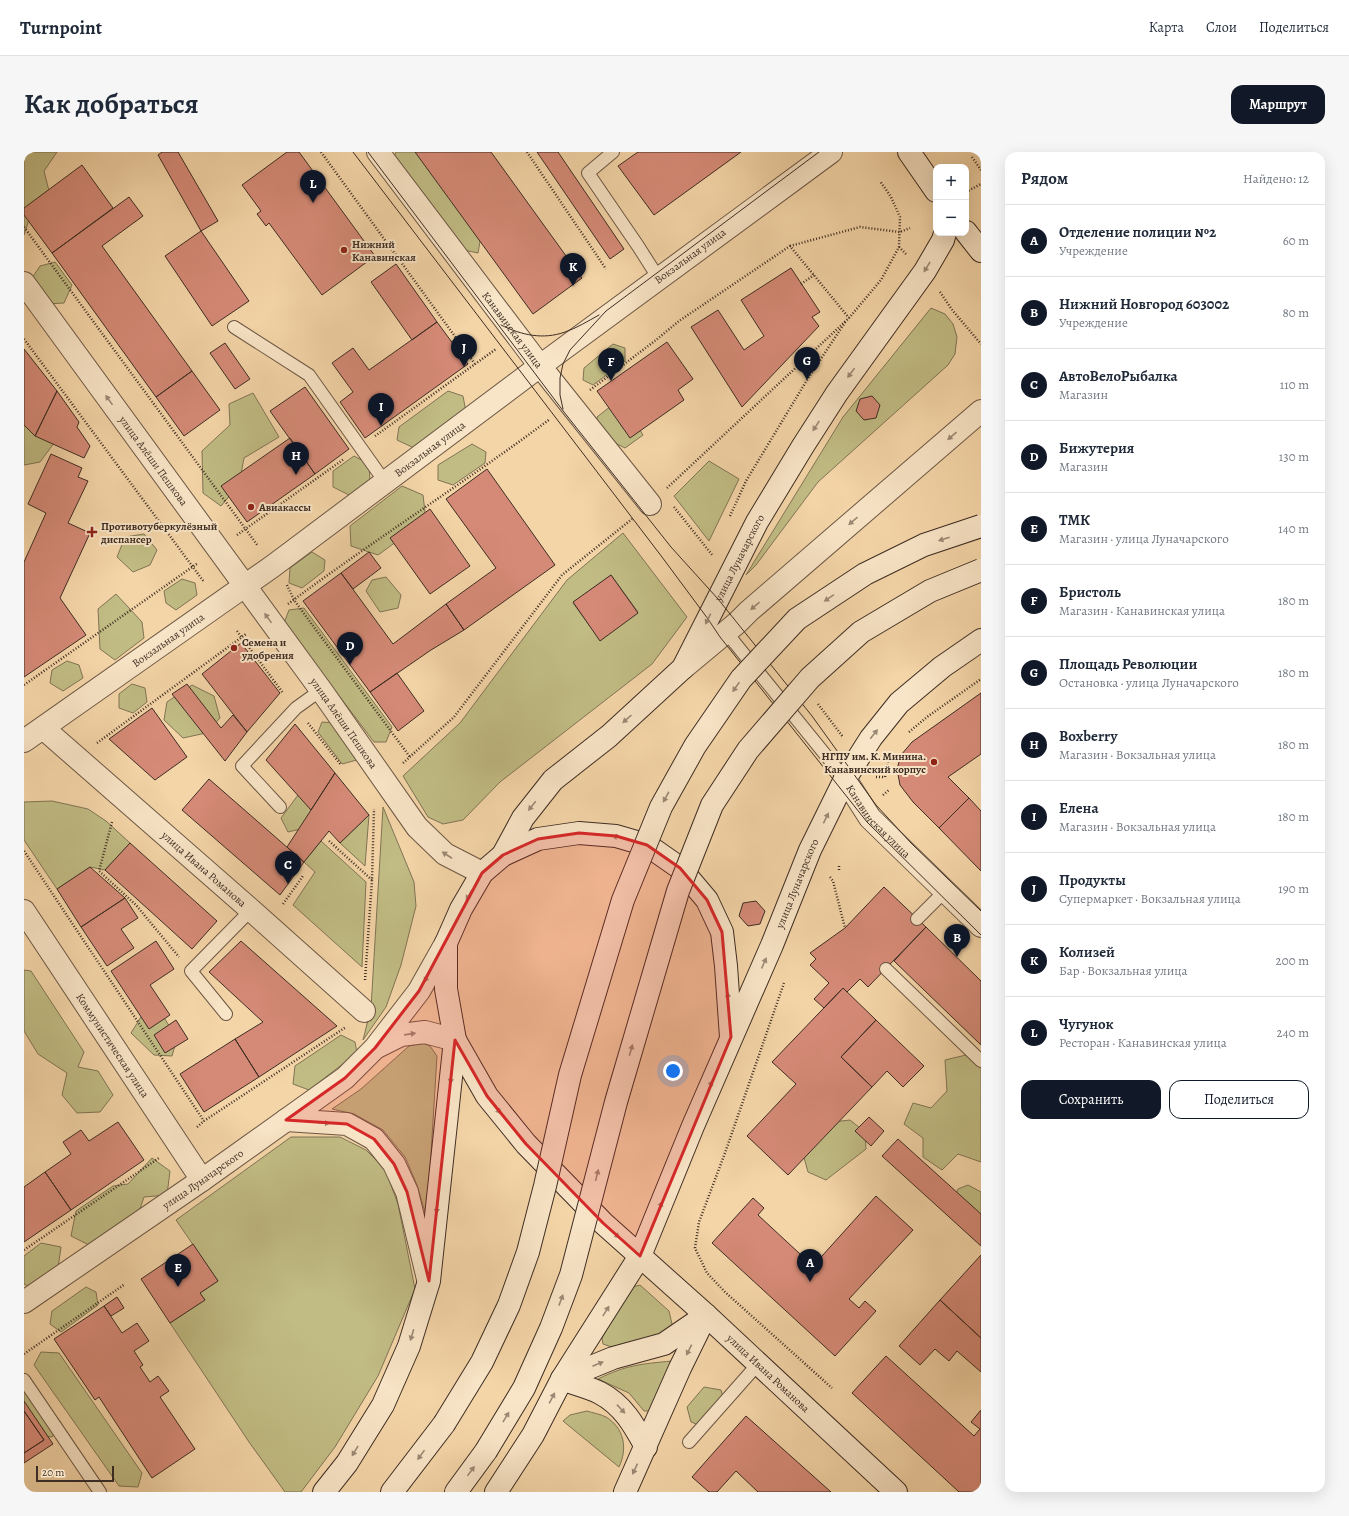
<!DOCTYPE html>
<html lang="ru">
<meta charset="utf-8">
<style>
:root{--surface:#fff;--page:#f6f6f7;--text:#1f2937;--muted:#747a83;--line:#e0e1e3;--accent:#111827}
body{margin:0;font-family:Alegreya,serif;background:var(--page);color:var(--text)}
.controls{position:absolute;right:12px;top:12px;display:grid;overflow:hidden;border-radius:8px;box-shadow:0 4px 16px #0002}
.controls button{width:36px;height:36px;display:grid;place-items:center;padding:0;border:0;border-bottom:1px solid var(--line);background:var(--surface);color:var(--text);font:20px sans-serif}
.scale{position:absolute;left:12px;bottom:10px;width:78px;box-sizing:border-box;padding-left:4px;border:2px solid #3e2d23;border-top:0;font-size:11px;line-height:14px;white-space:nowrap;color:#3e2d23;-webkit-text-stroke:3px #f8e4c6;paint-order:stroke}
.you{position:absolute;left:649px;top:919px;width:14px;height:14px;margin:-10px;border:3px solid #fff;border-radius:50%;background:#1a73e8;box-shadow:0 0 0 6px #1a73e833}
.badge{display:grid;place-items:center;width:26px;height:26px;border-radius:50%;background:var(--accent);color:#fff;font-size:13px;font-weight:700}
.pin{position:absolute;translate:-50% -33px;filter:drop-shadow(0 1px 2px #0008)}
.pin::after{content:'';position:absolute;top:21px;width:14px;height:12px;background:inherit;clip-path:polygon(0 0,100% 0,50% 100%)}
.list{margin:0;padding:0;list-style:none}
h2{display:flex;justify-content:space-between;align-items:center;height:52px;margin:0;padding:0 16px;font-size:17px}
h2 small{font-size:13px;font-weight:400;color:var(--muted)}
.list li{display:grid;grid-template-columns:26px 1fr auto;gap:12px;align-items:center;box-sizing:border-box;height:72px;padding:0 16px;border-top:1px solid var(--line)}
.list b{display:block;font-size:15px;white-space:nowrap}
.list p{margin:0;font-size:13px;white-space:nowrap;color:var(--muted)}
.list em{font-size:13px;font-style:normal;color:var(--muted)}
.actions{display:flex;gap:8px;padding:12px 16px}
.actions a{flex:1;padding:9px 0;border:1px solid var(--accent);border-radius:12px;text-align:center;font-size:14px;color:var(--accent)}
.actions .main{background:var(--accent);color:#fff}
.map{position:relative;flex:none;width:957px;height:1340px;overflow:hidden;border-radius:12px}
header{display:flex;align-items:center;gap:24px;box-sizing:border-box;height:56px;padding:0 20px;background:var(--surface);border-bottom:1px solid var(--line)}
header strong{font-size:19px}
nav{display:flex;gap:22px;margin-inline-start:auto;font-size:14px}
.intro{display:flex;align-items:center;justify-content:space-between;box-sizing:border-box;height:96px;padding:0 24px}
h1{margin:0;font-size:28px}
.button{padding:10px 18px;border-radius:12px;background:var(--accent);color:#fff;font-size:14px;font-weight:700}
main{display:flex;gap:24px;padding:0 24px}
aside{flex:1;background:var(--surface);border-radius:12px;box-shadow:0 4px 16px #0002}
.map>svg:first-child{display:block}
.green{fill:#c1bc84;stroke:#807454;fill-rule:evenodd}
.building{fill:#d58a77;stroke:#3e2d23}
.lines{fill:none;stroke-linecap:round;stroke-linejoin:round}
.lane-casing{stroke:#6c5744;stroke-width:14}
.street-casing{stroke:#6c5744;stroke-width:24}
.secondary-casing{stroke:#3e2d23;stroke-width:24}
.path{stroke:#3e2d23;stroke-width:2.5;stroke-dasharray:1 2;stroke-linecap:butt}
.lane{stroke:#f8e4c6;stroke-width:12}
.street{stroke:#f8e4c6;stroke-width:22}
.secondary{stroke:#f8e4c6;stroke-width:22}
.tram{stroke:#3e2d23;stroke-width:1}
.secondary-bridge-casing{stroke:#3e2d23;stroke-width:24;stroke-linecap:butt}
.secondary-bridge{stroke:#f8e4c6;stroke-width:22}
.oneway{fill:#9b8874}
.marked{fill:#d62828;fill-opacity:0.2;stroke:#d62828;stroke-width:3;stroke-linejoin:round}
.poi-dot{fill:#8f2418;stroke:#f8e4c6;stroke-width:1.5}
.labels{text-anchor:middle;stroke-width:4;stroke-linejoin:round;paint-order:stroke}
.poi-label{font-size:11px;font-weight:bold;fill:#3e2d23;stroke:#f8e4c6;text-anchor:start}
.street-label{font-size:11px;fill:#3e2d23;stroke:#f8e4c6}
</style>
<header>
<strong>Turnpoint</strong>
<nav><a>Карта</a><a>Слои</a><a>Поделиться</a></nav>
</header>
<div class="intro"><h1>Как добраться</h1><a class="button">Маршрут</a></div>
<main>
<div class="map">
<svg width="957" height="1340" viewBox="0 0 957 1340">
<rect width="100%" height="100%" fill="#f4d5a8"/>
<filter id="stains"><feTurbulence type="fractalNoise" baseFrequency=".005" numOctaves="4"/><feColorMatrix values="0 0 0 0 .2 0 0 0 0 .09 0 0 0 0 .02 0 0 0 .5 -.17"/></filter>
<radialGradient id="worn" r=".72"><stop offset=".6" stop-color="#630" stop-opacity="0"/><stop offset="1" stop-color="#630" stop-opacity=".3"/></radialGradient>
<path class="green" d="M7,0H33L20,19L27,47L7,61L0,83V7Z
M372,0H398L457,84L454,101L435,97L368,10Z
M31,110L48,133L40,151L22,152L6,129L16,114Z
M907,156L921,162L929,172L933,185L931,202L924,213L794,330L732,413L722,423L819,265Z
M589,192L601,196V209L569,233L559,228L560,216Z
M424,239L439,244L442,260L390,296L373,288L375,275Z
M229,241L255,285L220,306L215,333L197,354L179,341L178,299L206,273L205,252Z
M587,254L607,263L619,283L601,296L575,283L573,265Z
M0,260L33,287L16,310L0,313Z
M448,292L462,300L461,311L429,333L414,328V313Z
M330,304L345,312L346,331L327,344L309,335V319Z
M685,309L715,327L685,389L650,344Z
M378,334L399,343L402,368L354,403L327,394L326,374Z
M599,381L663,465L628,512L476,630L439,668L419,672L404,665L379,624L436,571L543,428ZM587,423L614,460L576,488L549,451Z
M120,382L133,398L126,413L109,420L93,405L101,385Z
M288,400L301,408L300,419L278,436L265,431L266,416Z
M362,425L377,443L374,456L356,460L342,439L348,428Z
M158,427L171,431L173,443L152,458L142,451L140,439Z
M92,442L118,470L120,486L91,508L76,497L74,457Z
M280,456L368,575L362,590H350L260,471L265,458Z
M43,509L55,513L59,526L39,539L26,531L28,518Z
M108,532L121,536L123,550L109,561L95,556V542Z
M168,533L190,544L196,566L182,581L159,586L140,568L143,550Z
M298,570L311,571L333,608L318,612L294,580Z
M277,639L298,651L281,676L264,680L257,666Z
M28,649L64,657L82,669L106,691L81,718L66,715L33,737L0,688V650Z
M359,655L390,730L392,754L377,813L362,855L339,888L347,856Z
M345,663L341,714L316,691Z
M297,689L342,730L338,815L269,753L291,720L280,710Z
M0,818L7,819L60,900L54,915L74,919L89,943L76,960L53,961L38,943L43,921L14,902L0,879Z
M122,857L138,862L153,887L148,904L130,903L107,881Z
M317,883L331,890L333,901L285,938L269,932L271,914Z
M398,891L406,894L413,904L403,1067L393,1033L381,1005L359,978L330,962L308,957L337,937L385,894Z
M942,903L957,916V1010L934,1002L918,1018L899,1005V986L880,972L889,951L907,956L923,939L921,908Z
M826,968L841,980L842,997L802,1028L784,1020L779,1002L809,970Z
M267,985H316L342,998L361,1017L374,1052L391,1137L354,1224L311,1295L277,1340H261L225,1290L146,1171L181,1148L176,1141L194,1129L152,1068Z
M128,1006L146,1019L143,1043L120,1045L114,1063L71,1096L47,1084L52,1059L89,1034L104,1032Z
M944,1033L957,1040V1082L930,1047L934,1037Z
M17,1091L37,1095L34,1116L6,1135L0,1132V1104Z
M616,1133L645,1159L648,1172L642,1181L588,1195L579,1192L578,1186L605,1136Z
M62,1135L72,1140L74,1153L37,1180L26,1172L28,1159Z
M17,1200L35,1201L118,1321L114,1335L95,1334L10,1213Z
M648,1209L627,1259H620L605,1241L574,1227C602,1213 617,1212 648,1209Z
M0,1221L37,1271L28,1285L10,1283L0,1269Z
M680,1235L697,1238L702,1256L683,1276L667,1270L663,1255Z
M563,1259C569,1261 576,1262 582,1265C600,1276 604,1296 595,1315L539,1269L546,1263Z"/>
<path class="building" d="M138,0H154L194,69L177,79L134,3Z
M263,0H275L351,104L298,143L245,71L242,74L233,62L237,59L218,33Z
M391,0H467L558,126L509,162Z
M513,0H534L600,97L586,107Z
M614,0H717L630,63L594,14Z
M58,13L89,56L28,101L0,63V56Z
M105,45L119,64L78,94L168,219L132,245L28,101Z
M177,79L225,149L188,174L141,104Z
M372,112L413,170L388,188L347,130Z
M767,116L796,160L788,165L795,174L718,255L667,175L694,158L720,198L740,184L717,148Z
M413,170L444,212L341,286L316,250L329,240L308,211L329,196L345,218Z
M643,190L669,227L654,238L660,248L606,286L573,239Z
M201,191L226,227L211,237L186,201Z
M0,197L33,239L11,284L0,273Z
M168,219L196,258L160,284L132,245Z
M281,235L325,297L291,322L246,259Z
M33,239L55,270L53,275L66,294L60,306L11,284Z
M848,244L856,253L852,266L840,268L832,259L836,247Z
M266,286L291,322L223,370L197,334Z
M27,302L58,316L54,325L64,329L44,371L66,381L36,446L62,483L0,525V410L22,361L4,352Z
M463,317L531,413L440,478L422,452L472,416L422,347Z
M406,357L446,414L406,442L366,386Z
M345,400L357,416L329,437L317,421Z
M317,421L369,492L422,452L440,478L407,498L346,540L279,449Z
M587,423L614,461L576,489L549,450Z
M217,491L256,541L223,580L178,522Z
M373,521L400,559L374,579L346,540Z
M163,532L197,576L209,563L223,580L201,609L148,542Z
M957,541V602L924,625L945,646L915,676L889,650L876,633L873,617L877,603L888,590Z
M128,556L163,605L131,628L85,587Z
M271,572L311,621L287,658L242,608Z
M311,621L345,663L316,691L305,679L280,710L263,695Z
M185,627L280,710L256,743L158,658Z
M945,646L957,659V719L915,676Z
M106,691L193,769L168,797L81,718Z
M66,715L101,746L57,775L33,737Z
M860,735L902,775L844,835L836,827L823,840L819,836L800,856L790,847L805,831L786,813L792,807L786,801L821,776Z
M101,746L114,766L97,777L110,796L83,814L57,775Z
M732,749L741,759L736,772L724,774L715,764L719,751Z
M902,775L957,829V893L870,809Z
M132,789L150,817L126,833L146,863L125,877L87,819Z
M217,789L313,874L235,925L211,887L239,870L185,820Z
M819,836L852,868L817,905L848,935L764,1023L723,984L772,932L748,910Z
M152,868L164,887L141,901L130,883Z
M852,868L900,914L879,935L863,919L848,935L817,905Z
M211,887L235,925L180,960L156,922Z
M845,965L860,979L847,994L831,979Z
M94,970L120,1008L47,1058L21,1020L47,1002L39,990L57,978L65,989Z
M874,987L957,1062V1094L858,1004Z
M21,1020L47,1058L0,1090V1035Z
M852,1044L889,1078L825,1147L835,1156L841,1149L852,1159L811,1204L688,1091L729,1046L740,1056L734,1063L789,1114Z
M169,1092L194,1129L176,1141L181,1148L146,1171L117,1127Z
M957,1103V1186L916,1148Z
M93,1145L100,1156L87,1164L80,1154Z
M916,1148L957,1186V1220L933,1199L925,1209L911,1197L896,1213L875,1194Z
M80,1154L98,1181L113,1171L125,1189L110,1199L119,1213L116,1215L126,1230L134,1224L145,1239L136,1245L171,1297L128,1326L75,1245L71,1248L30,1187Z
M862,1204L950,1284L956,1277L947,1270L957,1258V1340H935L828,1241Z
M0,1249L29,1292L0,1311V1301L20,1288L0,1259Z
M0,1259L20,1288L0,1301Z
M722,1264L807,1340H734L712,1319L693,1340H685L668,1325Z"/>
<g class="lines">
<defs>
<path id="lane" d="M589,0L564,21L614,94L635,127
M210,175L285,223L361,330
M702,480L821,627
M256,655L218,614L272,556L297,538
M893,767L921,739
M862,817L957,909
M202,862L167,819L227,758
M0,1228L76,1340
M665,1290L734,1212"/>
<g id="street">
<path id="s1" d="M354,0L516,214L626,352"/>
<path id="s2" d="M0,131L297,538L393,675L421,702L458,721"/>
<path d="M659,516L713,471L725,459L957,259"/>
<path id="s3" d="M19,576L227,758L340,859"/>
<path id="s4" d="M0,589L249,414L516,214L807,0"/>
<path id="s5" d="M821,627L846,666L957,774"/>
<path id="s6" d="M0,759L178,1028"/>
<path d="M353,895L377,883L401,880L431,888"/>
<path d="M262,968L323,972L350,987L370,1012L383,1040L404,1127"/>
<path id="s7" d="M0,1150L178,1028L321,926L351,896L395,839L422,791"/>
</g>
<g id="secondary">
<path d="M885,0L912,39"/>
<path d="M942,80L957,99"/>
<path id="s8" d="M479,703L499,666L529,628L585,584L659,516L733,370L779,294L813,241L901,119L919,88L921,81"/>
<path id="s9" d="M431,888L463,944L502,992L579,1071L682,1163L872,1340"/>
<path d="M538,1227L589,1206L640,1192L681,1164"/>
<path d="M538,1227C550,1232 565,1235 576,1241C599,1253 610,1273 622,1295"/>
<path d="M300,1340L323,1311L359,1253L385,1194L405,1129L431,888L422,837V791L437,757L458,721L479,703L514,687L555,681L592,684L623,693L656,716L683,748L698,780L702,814L707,885"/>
<path d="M368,1340L420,1272"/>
<path d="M432,1340L462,1299"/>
<path id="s10" d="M472,1340L509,1283L538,1227L616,1104L669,974L748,793L786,698L821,627L847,586L875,551L918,515L957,488"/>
<path d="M601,1340L656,1216L682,1163"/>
</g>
</defs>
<use href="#lane" class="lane-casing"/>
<use href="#street" class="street-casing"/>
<use href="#secondary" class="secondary-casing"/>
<path class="path" d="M297,0L451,212
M503,0L582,117
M948,5L957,18
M942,40L957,32
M0,75L234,394
M766,94L836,75L876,80L886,76
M875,95L882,102
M777,132L790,123
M916,140L929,159L957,192
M0,187L180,430
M566,238L632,188L655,169L766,94L825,166
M351,284L472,197
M643,336L825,166L857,128L875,95L876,65L867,45L856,29
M650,355L689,404
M706,364L722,329L783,228L822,169
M213,383L320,307
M263,433L270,448L386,605
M264,452C350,388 440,331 526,267
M213,479L259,541
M0,533L174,411
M794,552L819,585
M284,571L317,613
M885,580L903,565L957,527
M73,591L222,482
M379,611L430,565L538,423L608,367
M852,625H861L864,608
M859,643L865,638
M88,670L75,719L112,753L155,805
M305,689L348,728
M0,699L180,969
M815,718V712
M806,725L809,729L821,776
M259,752L279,724
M341,828L348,728L350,657
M760,831L701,1001L675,1070L671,1096L683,1121L701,1140L808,1236
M173,975L180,969L322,875
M0,1098L135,1006
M0,1202L101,1132"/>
<use href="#lane" class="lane"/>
<use href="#street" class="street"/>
<use href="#secondary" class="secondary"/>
<path class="tram" d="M329,0L638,405L684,467L696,485L843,670L957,783
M344,0L540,260L647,395L694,447L788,564L852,653L887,691L957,759
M477,173C497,183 519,188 541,180C553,176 564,169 575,163
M539,257L536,243V226L539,212L546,198L582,159L795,0"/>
<defs>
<path id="secondary-bridge" d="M420,1272L458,1210L485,1153L504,1100L521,1034L546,923L599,748L637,655L671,594L717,527L773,467L841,422L900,393L957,374
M462,1299L500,1236L527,1176L547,1123L592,950L654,739L688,653L724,598L786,526L837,480L906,439L957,418"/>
</defs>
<use href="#secondary-bridge" class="secondary-bridge-casing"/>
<use href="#secondary-bridge" class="secondary-bridge"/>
</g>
<defs><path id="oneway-solid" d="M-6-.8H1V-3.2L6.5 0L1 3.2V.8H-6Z"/></defs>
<g class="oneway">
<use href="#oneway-solid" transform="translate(903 115) rotate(121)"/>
<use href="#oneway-solid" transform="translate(827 221) rotate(126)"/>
<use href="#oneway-solid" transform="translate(85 248) rotate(-126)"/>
<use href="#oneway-solid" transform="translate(792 274) rotate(123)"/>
<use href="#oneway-solid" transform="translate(928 284) rotate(139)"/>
<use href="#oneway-solid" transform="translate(829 369) rotate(139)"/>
<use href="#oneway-solid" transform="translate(920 387) rotate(162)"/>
<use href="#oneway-solid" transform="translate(805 446) rotate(146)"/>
<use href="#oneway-solid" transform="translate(731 454) rotate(139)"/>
<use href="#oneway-solid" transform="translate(244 466) rotate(-126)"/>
<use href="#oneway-solid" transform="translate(684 467) rotate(116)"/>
<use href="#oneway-solid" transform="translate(712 535) rotate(125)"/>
<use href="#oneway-solid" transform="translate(603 567) rotate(138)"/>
<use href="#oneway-solid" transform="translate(850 582) rotate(-52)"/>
<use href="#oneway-solid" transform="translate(642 645) rotate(119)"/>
<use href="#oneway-solid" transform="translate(508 654) rotate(128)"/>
<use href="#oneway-solid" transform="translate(802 666) rotate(-64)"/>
<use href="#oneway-solid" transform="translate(594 685) rotate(-168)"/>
<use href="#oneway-solid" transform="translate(423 703) rotate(-147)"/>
<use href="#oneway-solid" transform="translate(445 743) rotate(120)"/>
<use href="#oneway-solid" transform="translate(740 811) rotate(-66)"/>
<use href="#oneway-solid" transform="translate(403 825) rotate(119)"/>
<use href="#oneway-solid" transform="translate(704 846) rotate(-94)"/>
<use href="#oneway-solid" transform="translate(386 882) rotate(-8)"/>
<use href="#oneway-solid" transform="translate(607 898) rotate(-74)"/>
<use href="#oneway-solid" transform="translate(427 926) rotate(97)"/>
<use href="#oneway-solid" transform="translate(686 934) rotate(-67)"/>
<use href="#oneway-solid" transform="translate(473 957) rotate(51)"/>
<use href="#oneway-solid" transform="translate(300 971) rotate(4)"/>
<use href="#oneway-solid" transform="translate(573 1023) rotate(-76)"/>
<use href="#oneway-solid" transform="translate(636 1055) rotate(-68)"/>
<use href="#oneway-solid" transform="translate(413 1056) rotate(96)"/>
<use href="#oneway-solid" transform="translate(591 1082) rotate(41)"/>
<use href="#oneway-solid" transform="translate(537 1148) rotate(-70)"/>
<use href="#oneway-solid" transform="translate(582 1159) rotate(-58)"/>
<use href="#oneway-solid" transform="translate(388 1183) rotate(107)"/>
<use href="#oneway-solid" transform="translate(665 1198) rotate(116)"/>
<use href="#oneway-solid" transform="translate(574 1212) rotate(-23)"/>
<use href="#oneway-solid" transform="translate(528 1246) rotate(-62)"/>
<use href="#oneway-solid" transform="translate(597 1257) rotate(47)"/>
<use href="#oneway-solid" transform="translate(482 1265) rotate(-59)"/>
<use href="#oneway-solid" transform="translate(331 1299) rotate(121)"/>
<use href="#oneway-solid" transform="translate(397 1303) rotate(126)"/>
<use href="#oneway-solid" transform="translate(611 1317) rotate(115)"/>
<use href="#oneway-solid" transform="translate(447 1319) rotate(-54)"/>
</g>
<path class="marked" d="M555,681L592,684L623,693L656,716L683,748L698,780L707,885L616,1104L579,1071L502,992L463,944L431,888L405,1129L383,1040L370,1012L350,987L323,972L262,968L321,926L351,896L395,839L458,721L479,703L514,687Z"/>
<g class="poi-dot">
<circle cx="320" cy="98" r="4"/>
<circle cx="227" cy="355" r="4"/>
<path d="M66 374h4v4h4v4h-4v4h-4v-4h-4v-4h4z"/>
<circle cx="210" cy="496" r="4"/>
<circle cx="910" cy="610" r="4"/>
</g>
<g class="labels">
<g class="poi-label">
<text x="328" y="96">Нижний<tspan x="328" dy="13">Канавинская</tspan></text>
<text x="235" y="359">Авиакассы</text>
<text x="77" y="378">Противотуберкулёзный<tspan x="77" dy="13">диспансер</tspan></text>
<text x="218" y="494">Семена и<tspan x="218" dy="13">удобрения</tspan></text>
<text x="902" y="608" text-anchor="end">НГПУ им. К. Минина.<tspan x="902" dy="13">Канавинский корпус</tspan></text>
</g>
<g class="street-label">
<text dy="4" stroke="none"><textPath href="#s4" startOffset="824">Вокзальная улица</textPath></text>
<text dy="4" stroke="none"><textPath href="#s1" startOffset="223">Канавинская улица</textPath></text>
<text dy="4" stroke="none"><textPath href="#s4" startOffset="500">Вокзальная улица</textPath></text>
<text dy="4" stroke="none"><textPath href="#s2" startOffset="220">улица Алёши Пешкова</textPath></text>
<text dy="4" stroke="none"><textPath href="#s8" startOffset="386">улица Луначарского</textPath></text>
<text dy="4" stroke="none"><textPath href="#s4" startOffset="176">Вокзальная улица</textPath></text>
<text dy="4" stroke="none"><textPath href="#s2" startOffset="544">улица Алёши Пешкова</textPath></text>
<text dy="4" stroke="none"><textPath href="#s5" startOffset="54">Канавинская улица</textPath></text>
<text dy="4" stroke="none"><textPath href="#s3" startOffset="214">улица Ивана Романова</textPath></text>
<text dy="4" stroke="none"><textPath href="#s10" startOffset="681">улица Луначарского</textPath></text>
<text dy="4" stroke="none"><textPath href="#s6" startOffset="161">Коммунистическая улица</textPath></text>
<text dy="4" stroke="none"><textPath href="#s7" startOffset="217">улица Луначарского</textPath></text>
<text dy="4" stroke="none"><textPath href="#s9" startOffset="460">улица Ивана Романова</textPath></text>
</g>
</g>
<rect width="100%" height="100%" filter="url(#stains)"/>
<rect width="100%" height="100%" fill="url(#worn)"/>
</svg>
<div class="controls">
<button>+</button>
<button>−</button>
</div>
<div class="scale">20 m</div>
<div class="you"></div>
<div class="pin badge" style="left:786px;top:1130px">A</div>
<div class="pin badge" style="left:933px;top:805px">B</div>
<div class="pin badge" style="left:264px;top:732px">C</div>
<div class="pin badge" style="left:326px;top:513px">D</div>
<div class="pin badge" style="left:154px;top:1135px">E</div>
<div class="pin badge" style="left:587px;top:229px">F</div>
<div class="pin badge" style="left:783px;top:228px">G</div>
<div class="pin badge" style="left:272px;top:323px">H</div>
<div class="pin badge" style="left:357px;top:274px">I</div>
<div class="pin badge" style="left:440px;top:215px">J</div>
<div class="pin badge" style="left:549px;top:134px">K</div>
<div class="pin badge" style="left:289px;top:51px">L</div>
</div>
<aside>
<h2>Рядом<small>Найдено: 12</small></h2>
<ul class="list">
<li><span class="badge">A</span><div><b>Отделение полиции №2</b><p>Учреждение</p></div><em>60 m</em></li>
<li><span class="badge">B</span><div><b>Нижний Новгород 603002</b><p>Учреждение</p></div><em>80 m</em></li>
<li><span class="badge">C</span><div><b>АвтоВелоРыбалка</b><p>Магазин</p></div><em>110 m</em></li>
<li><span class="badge">D</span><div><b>Бижутерия</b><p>Магазин</p></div><em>130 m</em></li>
<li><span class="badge">E</span><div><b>ТМК</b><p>Магазин · улица Луначарского</p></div><em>140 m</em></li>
<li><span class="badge">F</span><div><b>Бристоль</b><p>Магазин · Канавинская улица</p></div><em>180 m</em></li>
<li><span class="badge">G</span><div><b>Площадь Революции</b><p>Остановка · улица Луначарского</p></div><em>180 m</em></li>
<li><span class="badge">H</span><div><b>Boxberry</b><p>Магазин · Вокзальная улица</p></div><em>180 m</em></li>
<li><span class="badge">I</span><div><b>Елена</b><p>Магазин · Вокзальная улица</p></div><em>180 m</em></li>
<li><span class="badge">J</span><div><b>Продукты</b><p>Супермаркет · Вокзальная улица</p></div><em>190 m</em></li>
<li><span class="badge">K</span><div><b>Колизей</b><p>Бар · Вокзальная улица</p></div><em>200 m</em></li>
<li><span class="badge">L</span><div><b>Чугунок</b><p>Ресторан · Канавинская улица</p></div><em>240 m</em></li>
</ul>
<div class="actions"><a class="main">Сохранить</a><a>Поделиться</a></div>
</aside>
</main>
